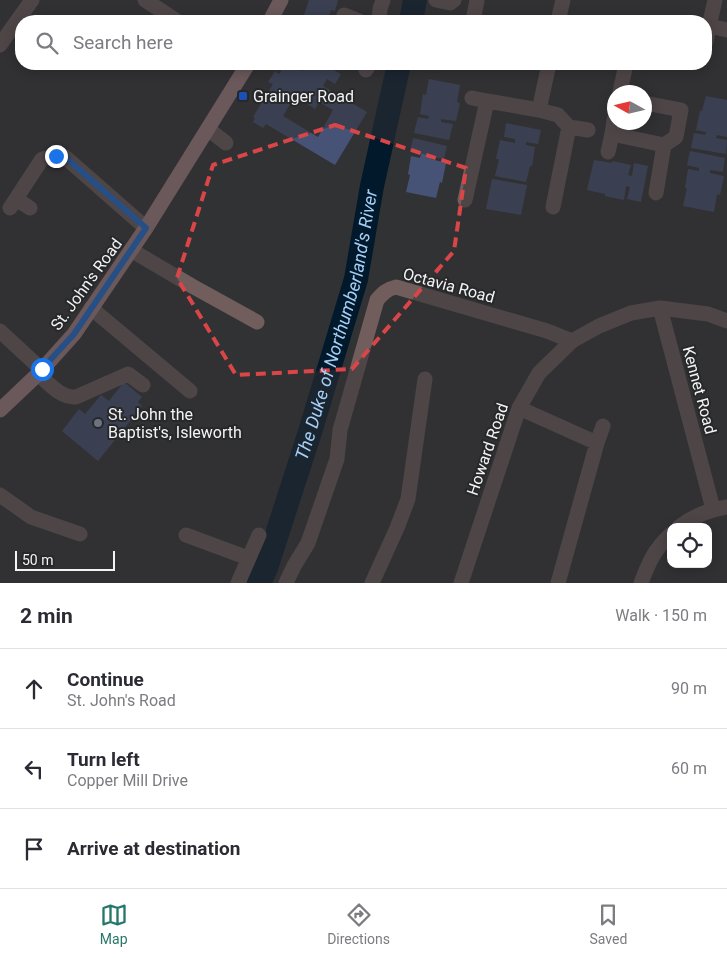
<!DOCTYPE html>
<meta charset="utf-8">
<style>
:root{--surface:#fff;--page:#f2f2f3;--text:#2b2b33;--muted:#7c7c81;--line:#e1e1e2;--accent:#26776b}
body{margin:0;font-family:Roboto,sans-serif;background:var(--page);color:var(--text)}
.controls{position:absolute;right:15px;bottom:15px;display:grid;overflow:hidden;border-radius:10px;box-shadow:0 2px 12px #0003}
.controls button{width:45px;height:45px;display:grid;place-items:center;padding:0;border:0;border-bottom:1px solid var(--line);background:var(--surface);color:var(--text);font:25px sans-serif}
.compass{position:absolute;left:607px;top:85px;width:45px;height:45px;border-radius:50%;background:var(--surface);box-shadow:0 2px 12px #0003;rotate:278deg}
.scale{position:absolute;left:15px;bottom:12px;width:100px;box-sizing:border-box;padding-left:5px;border:2px solid #f3f3f5;border-top:0;font-size:14px;line-height:18px;white-space:nowrap;color:#f3f3f5;-webkit-text-stroke:4px #27282a;paint-order:stroke}
.stop{position:absolute;width:15px;height:15px;margin:-11px;border:4px solid #1a73e8;border-radius:50%;background:#fff}
.stop.end{background:#1a73e8;border-color:#fff;box-shadow:0 1px 5px #0008}
.list{margin:0;padding:0;list-style:none}
h2{display:flex;justify-content:space-between;align-items:center;height:65px;margin:0;padding:0 20px;font-size:21px}
h2 small{font-size:16px;font-weight:400;color:var(--muted)}
.list li{display:grid;grid-template-columns:32px 1fr auto;gap:15px;align-items:center;box-sizing:border-box;height:80px;padding:0 20px;border-top:1px solid var(--line)}
.list b{display:block;font-size:19px;white-space:nowrap}
.list p{margin:0;font-size:16px;white-space:nowrap;color:var(--muted)}
.list em{font-size:16px;font-style:normal;color:var(--muted)}
.icon{flex:none;width:28px;height:28px;fill:none;stroke:currentColor;stroke-width:2;stroke-linecap:round;stroke-linejoin:round}
.map{position:relative;flex:none;width:727px;height:583px;overflow:hidden}
.search{position:absolute;background:var(--surface);box-shadow:0 2px 12px #0003;left:15px;right:15px;top:15px;height:55px;display:flex;align-items:center;gap:12px;box-sizing:border-box;padding:0 18px;border-radius:20px;color:var(--muted);font-size:19px}
.sheet{height:305px;background:var(--surface)}
nav{display:flex;justify-content:space-around;align-items:center;box-sizing:border-box;height:70px;border-top:1px solid var(--line);background:var(--surface);font-size:14px;color:var(--muted)}
nav a{display:grid;justify-items:center;gap:2px}
nav .on{color:var(--accent)}
.map>svg:first-child{display:block}
.lines{fill:none;stroke-linecap:round;stroke-linejoin:round}
.river{stroke:#02182b;stroke-width:24}
.building{fill:#465376;fill-rule:evenodd}
.minor{stroke:#725d5d;stroke-width:15}
.major{stroke:#b08787;stroke-width:15}
.route{stroke:#1a73e8;stroke-width:6}
.marked{fill:none;stroke:#da4647;stroke-width:4;stroke-dasharray:10 6;stroke-linejoin:round}
.transit-dot{fill:#1a4fb4;stroke:#27282a;stroke-width:2}
.worship-dot{fill:#6b7280;stroke:#27282a;stroke-width:2}
.labels{text-anchor:middle;stroke-width:4;stroke-linejoin:round;paint-order:stroke}
.poi-label{font-size:16px;fill:#f3f3f5;stroke:#27282a;text-anchor:start}
.street-label{font-size:16px;fill:#f3f3f5;stroke:#27282a}
.water-label{font-size:18px;font-style:italic;fill:#a4cff7;stroke:#27282a}
</style>
<div class="map">
<svg width="727" height="583" viewBox="0 0 727 583">
<rect width="100%" height="100%" fill="#313234"/>
<g class="lines">
<g class="river">
<path d="M411,21L415,0"/>
<path id="s1" d="M259,583L266,568L310,432L356,279L372,186L399,64"/>
</g>
</g>
<path class="building" d="M309,0H338L335,11L331,10L327,21H302Z
M285,64H303L300,69L303,71L308,64H335L332,69L341,74L335,84L327,79L323,86L367,112L335,165L266,124L263,128L253,122L255,118L253,117L273,84L268,82L275,71L279,74ZM296,94L302,98L301,100L315,109L319,102L333,110L318,137L283,116Z
M429,79L460,85L457,102L460,103L456,121L441,119V122L453,124L449,140L414,133L418,117L428,119L429,116L420,114L423,94L426,95Z
M706,96L727,100V137L717,135L716,138L727,140L726,154L691,148L694,133L705,135L706,132L696,130L700,111H702Z
M506,123L541,130L538,144L526,142V145L535,147L532,166H530L526,182L495,176L499,159H496L500,140L515,143V139L504,137Z
M413,138L447,146L444,159L432,157L431,159L446,163L442,183L440,182L436,198L406,192L410,175L408,174L411,156L420,158L421,154L410,151Z
M690,151L725,158L723,172L710,170V173L724,176L720,195L717,194L714,212L683,206L687,188H685L688,169L699,171V168L687,165Z
M594,160L612,163V161L631,165L628,175L632,176L634,163L648,166L641,202L627,199L630,187L626,186L624,200L605,196V194L587,190Z
M492,179L527,185L521,215L486,209Z
M124,382L142,397L138,402L142,406L98,461L62,431L79,409L85,414L101,395L109,401Z"/>
<g class="lines">
<path class="minor" d="M145,0L177,21
M436,0L450,3L454,0
M715,0L709,26L727,30
M344,15L359,21
M379,21L380,9L383,0
M473,21L477,0
M558,21L563,0
M706,42L709,26
M0,45L32,0
M366,70L369,64
M620,92L626,64
M472,98L487,101
M650,104L681,110L676,137L664,145L656,193
M539,110L558,115L569,127L553,207
M614,120L612,134L664,145
M569,127L588,130
M208,129L226,143
M608,152L612,134
M16,199L30,208
M465,200L487,101L539,110L549,64
M10,208L42,159L56,156L65,157L146,228
M131,250L192,286L257,322
M91,308L190,391
M660,308L713,509
M0,331L41,369
M38,374C49,383 60,398 76,397L128,374L143,385
M519,408L597,443
M0,495L31,517L80,534
M679,527C693,516 709,510 727,507
M186,535L248,558
M238,583L259,535
M286,583L294,566L308,543L337,459L340,430L377,300C383,293 387,289 396,287L547,331L572,341
M372,583L397,528L408,499L425,379
M461,583L519,408L539,373L572,341L599,326L631,313L660,308L708,314L727,321
M558,583L597,443L603,426
M641,583C649,562 654,550 671,534"/>
<path class="major" d="M270,21L281,0
M0,410L38,374L74,334L146,228L248,64"/>
</g>
<g class="lines">
<path class="route" d="M42,369L74,334L146,228L65,157L56,156"/>
</g>
<path d="M0 0H727V583H0ZM335,125L466,168L454,251L352,369L236,375L177,278L213,165Z" fill="#313234" fill-opacity=".55" fill-rule="evenodd"/>
<path class="marked" d="M335,125L466,168L454,251L352,369L236,375L177,278L213,165Z"/>
<rect class="transit-dot" x="238" y="91" width="10" height="10" rx="2.5"/>
<circle class="worship-dot" cx="98" cy="423" r="5"/>
<g class="labels">
<g class="poi-label">
<text x="253" y="102">Grainger Road</text>
<text x="108" y="420">St. John the<tspan x="108" dy="18">Baptist's, Isleworth</tspan></text>
</g>
<g class="street-label">
<text transform="translate(86 284) rotate(-54)" y="6">St. John's Road</text>
<text transform="translate(449 285) rotate(15)" y="6">Octavia Road</text>
<text transform="translate(700 390) rotate(75)" y="6">Kennet Road</text>
<text transform="translate(487 449) rotate(-71)" y="6">Howard Road</text>
</g>
<g class="water-label">
<text dy="6" stroke="none"><textPath href="#s1" startOffset="270">The Duke of Northumberland's River</textPath></text>
</g>
</g>
</svg>
<div class="controls">
<button><svg class="icon" aria-label="locate" viewBox="0 0 24 24"><circle cx="12" cy="12" r="6"/><path d="M12 2v4M12 18v4M2 12h4M18 12h4"/></svg></button>
</div>
<svg class="compass" viewBox="-18 -18 36 36"><path d="M0-13l5 13h-10z" fill="#e53935"/><path d="M0 13l5-13h-10z" fill="#7c7c81"/></svg>
<div class="scale">50 m</div>
<div class="stop" style="left:42px;top:369px"></div>
<div class="stop end" style="left:56px;top:156px"></div>
<div class="search"><svg class="icon" aria-label="search" viewBox="0 0 24 24"><circle cx="10" cy="10" r="6"/><path d="M15 15l6 6"/></svg>Search here</div>
</div>
<section class="sheet">
<h2>2 min<small>Walk · 150 m</small></h2>
<ul class="list">
<li><svg class="icon" aria-label="ahead" viewBox="0 0 24 24"><path d="M12 20V5M6 11l6-6 6 6"/></svg><div><b>Continue</b><p>St. John's Road</p></div><em>90 m</em></li>
<li><svg class="icon" aria-label="left" viewBox="0 0 24 24"><path d="M17 20v-9H6M10 6l-5 5 5 5"/></svg><div><b>Turn left</b><p>Copper Mill Drive</p></div><em>60 m</em></li>
<li><svg class="icon" aria-label="arrive" viewBox="0 0 24 24"><path d="M6 21V4h12l-3 4 3 4H6"/></svg><div><b>Arrive at destination</b></div></li>
</ul>
</section>
<nav>
<a class="on"><svg class="icon" aria-label="map" viewBox="0 0 24 24"><path d="M3 6l6-2 6 2 6-2v14l-6 2-6-2-6 2zM9 4v14M15 6v14"/></svg>Map</a>
<a><svg class="icon" aria-label="directions" viewBox="0 0 24 24"><path d="M12 3l9 9-9 9-9-9zM9 14v-3h6M13 9l2 2-2 2"/></svg>Directions</a>
<a><svg class="icon" aria-label="saved" viewBox="0 0 24 24"><path d="M7 4h10v16l-5-4-5 4z"/></svg>Saved</a>
</nav>
